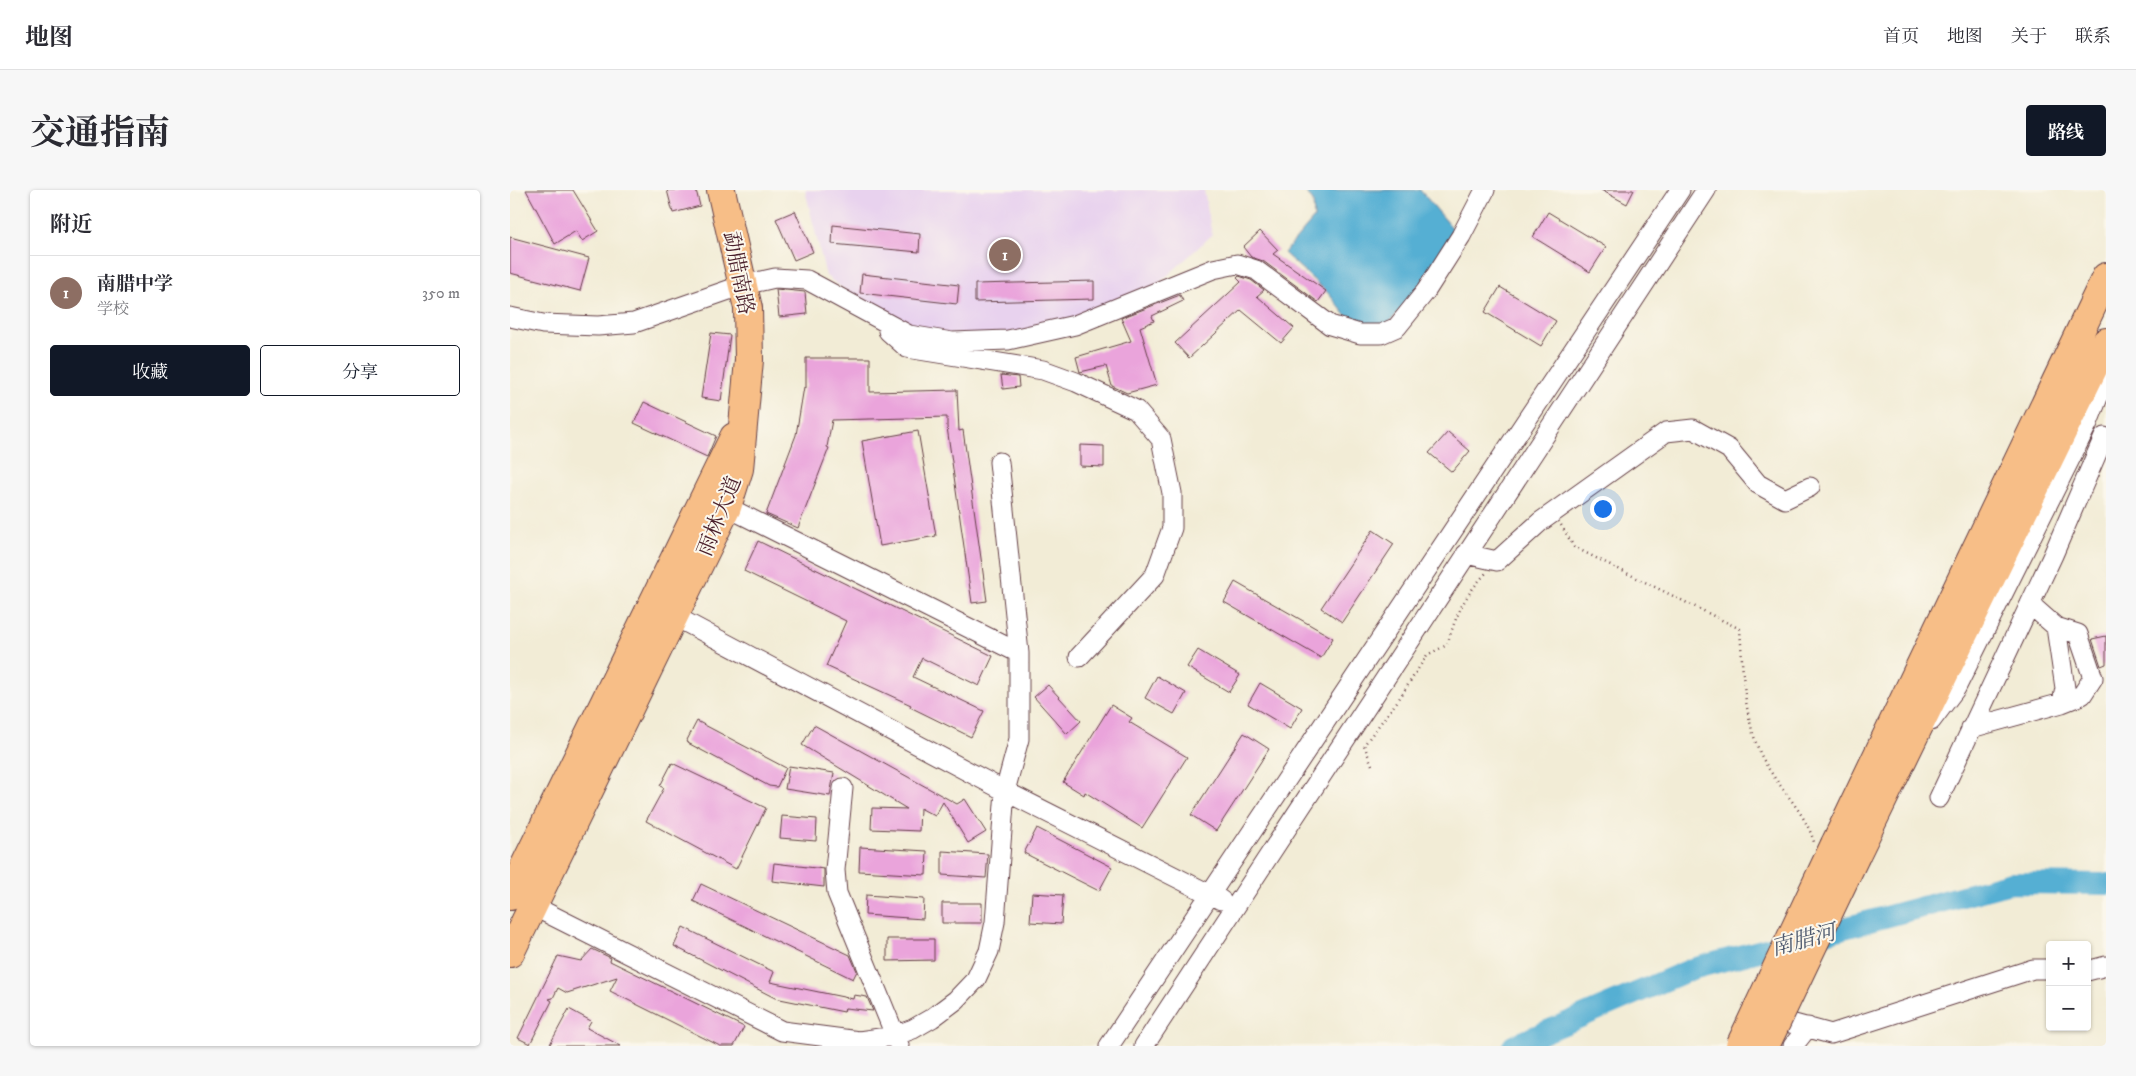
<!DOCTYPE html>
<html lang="zh">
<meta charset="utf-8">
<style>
:root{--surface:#fff;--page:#f7f7f7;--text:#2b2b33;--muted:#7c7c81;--line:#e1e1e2;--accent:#111827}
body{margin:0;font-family:"IM FELL DW Pica","Noto Serif SC",serif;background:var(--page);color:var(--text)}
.controls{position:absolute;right:15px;bottom:15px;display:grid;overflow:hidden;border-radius:5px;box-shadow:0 1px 4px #0004}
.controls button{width:45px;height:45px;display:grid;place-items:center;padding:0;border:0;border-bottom:1px solid var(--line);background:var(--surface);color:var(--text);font:25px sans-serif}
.you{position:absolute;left:1092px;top:318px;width:18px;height:18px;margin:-12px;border:4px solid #fff;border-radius:50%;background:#1a73e8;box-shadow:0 0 0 8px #1a73e833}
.badge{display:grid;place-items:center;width:32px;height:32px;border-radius:50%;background:var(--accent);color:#fff;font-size:16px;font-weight:700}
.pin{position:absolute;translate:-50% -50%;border:2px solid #fff;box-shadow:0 1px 5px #0006}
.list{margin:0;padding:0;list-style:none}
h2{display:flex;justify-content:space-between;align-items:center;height:65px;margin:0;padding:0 20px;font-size:21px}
h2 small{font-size:16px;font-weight:400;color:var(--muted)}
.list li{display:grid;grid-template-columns:32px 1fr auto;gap:15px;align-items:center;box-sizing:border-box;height:75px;padding:0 20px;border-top:1px solid var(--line)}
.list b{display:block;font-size:19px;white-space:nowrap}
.list p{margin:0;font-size:16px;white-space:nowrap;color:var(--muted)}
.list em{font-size:16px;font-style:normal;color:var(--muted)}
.actions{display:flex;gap:10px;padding:15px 20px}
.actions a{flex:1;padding:11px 0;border:1px solid var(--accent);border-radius:5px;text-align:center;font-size:18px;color:var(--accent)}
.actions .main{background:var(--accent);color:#fff}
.map{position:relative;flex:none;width:1596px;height:856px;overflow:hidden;border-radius:5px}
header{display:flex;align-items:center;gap:30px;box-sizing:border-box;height:70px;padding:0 25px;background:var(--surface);border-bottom:1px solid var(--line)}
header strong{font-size:24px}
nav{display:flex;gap:28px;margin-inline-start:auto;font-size:18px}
.intro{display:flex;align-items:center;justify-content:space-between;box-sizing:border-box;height:120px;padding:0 30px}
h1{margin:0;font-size:35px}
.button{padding:12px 22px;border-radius:5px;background:var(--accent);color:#fff;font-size:18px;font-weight:700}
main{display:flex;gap:30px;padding:0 30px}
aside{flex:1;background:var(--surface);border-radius:5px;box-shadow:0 1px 4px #0004}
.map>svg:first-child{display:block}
.built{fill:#e8d2ee}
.water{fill:#55afd3;stroke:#50677f}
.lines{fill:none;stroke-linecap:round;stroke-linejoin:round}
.river{stroke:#55afd3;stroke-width:22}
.building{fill:#eaa4db}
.minor-casing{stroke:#633e45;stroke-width:21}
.highway-casing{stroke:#633e45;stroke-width:30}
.path{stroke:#633e45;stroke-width:2.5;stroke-dasharray:1 4;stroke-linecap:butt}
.minor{stroke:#fff;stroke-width:19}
.highway{stroke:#f7be87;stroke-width:28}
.highway-bridge-casing{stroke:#633e45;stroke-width:30;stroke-linecap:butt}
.highway-bridge{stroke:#f7be87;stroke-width:28}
.labels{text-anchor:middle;stroke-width:4;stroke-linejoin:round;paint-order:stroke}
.street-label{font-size:21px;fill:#4a1f2b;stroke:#fbf7ec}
.water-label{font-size:22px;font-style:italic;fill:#4e596e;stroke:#fbf7ec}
</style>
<header>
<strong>地图</strong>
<nav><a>首页</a><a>地图</a><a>关于</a><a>联系</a></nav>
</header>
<div class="intro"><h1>交通指南</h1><a class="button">路线</a></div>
<main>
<aside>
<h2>附近<small></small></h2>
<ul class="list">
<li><span class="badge" style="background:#8d6e63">1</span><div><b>南腊中学</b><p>学校</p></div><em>350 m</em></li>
</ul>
<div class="actions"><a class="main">收藏</a><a>分享</a></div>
</aside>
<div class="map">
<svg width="1596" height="856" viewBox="0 0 1596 856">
<rect width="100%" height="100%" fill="#fbf7ec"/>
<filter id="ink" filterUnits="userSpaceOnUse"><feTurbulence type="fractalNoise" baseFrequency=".02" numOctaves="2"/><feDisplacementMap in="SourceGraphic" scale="10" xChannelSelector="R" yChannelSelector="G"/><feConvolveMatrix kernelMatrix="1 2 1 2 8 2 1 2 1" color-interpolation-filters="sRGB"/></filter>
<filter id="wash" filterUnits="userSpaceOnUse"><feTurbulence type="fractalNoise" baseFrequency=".0096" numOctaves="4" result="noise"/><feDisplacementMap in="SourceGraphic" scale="20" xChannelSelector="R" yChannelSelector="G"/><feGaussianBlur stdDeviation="1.12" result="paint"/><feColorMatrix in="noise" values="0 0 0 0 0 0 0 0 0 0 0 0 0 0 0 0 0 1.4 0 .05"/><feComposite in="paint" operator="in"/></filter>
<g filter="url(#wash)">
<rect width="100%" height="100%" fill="#f2ecd6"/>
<path class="built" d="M295,0H694L702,45L645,97L554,135L493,146L435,144L404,139L364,121L316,86Z"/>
<path class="water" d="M794,0H910L945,41L916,89L880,132L869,139L853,136L839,129L818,103L774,63L804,28L803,11Z"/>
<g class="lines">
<path class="river" d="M1003,856L1182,779L1501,693L1596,694"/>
</g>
<g id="blocks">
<path class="building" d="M16,0H63L88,41L72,51L66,41L45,54Z
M157,0H186L190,16L163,23Z
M1091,0H1124L1117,14Z
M285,21L303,62L284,70L266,29Z
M1038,22L1096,57L1080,82L1023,47Z
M323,35L410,44L409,62L322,54Z
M750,41L768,60L763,64L816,101L808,112L753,71L741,67L733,57Z
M0,47L79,68L70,101L0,83Z
M352,84L449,95L447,114L350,103Z
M729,86L741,90L754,100L747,106L784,138L771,153L731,120L679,168L665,153L731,92L727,88Z
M584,91V109L465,112V94Z
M990,97L1046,131L1031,156L975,122Z
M266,99L295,102L297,124L269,127Z
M670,105L673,111L642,126L644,131L630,137L647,195L617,203L602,196L596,176L570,182L566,167L621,151L611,128Z
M201,143L220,145L211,211L191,208Z
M296,168H360V202L447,200L449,241L453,240L477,411L462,413L437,237V227L322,230L317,257L319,258L288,338L256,324L286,245L294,197L296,198Z
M491,185L508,187L509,197L493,199Z
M134,212L206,246L197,267L124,233Z
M408,241L426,346L370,356L352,251Z
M938,242L960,261L942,282L919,263Z
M570,255L594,256V277L570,276Z
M863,340L884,354L832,432L811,418Z
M248,351L483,466L469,496L412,468L403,487L474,521L461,547L400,517L401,515L316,476L336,431L234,381Z
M725,392L823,448L811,468L714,412Z
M1596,446V474L1591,476L1582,449Z
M688,460L730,485L719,502L677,477Z
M647,486L676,503L664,524L635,508Z
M750,493L792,518L780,539L738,514Z
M538,495L571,531L557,544L524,507Z
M601,515L622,528L619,532L677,567L632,638L575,602L574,605L553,592Z
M187,531L276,578L267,597L259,596L176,552Z
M304,535L447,614L455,609L476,642L458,653L433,612L425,626L410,618L409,641L361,639L362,618L397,619L292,555Z
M734,543L759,559L706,641L681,625Z
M162,573L256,618L226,679L136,631L154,598L150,596Z
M279,576L324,583L320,606L275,599Z
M272,626L307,629L306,651L270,648Z
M527,638L602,677L589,701L514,663Z
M350,657L417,661L416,685L349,681Z
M432,661L478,664L476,688L432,685Z
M264,673L314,679V697L262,691Z
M191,694L340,765L347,781L343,789L183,711Z
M522,703L553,705L551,734L520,732Z
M356,705L414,709L413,729L355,725Z
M432,713H472V733H432Z
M173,737L264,782L260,792L343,809L344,805L357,807L363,821L335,818L334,822L265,808L164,756Z
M377,749H424V770L377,771Z
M82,759L101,768L100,771L234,837L224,856H210L100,801L107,787L57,803L48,798L43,808L39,809L42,811L20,854L8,848L48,766L71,771Z
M59,819L81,831L77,838L111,856H39Z"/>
</g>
</g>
<g filter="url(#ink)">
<use href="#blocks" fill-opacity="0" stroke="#633e45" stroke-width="1"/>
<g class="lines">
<defs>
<path id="minor" d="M0,127L33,134L88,136L124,133L233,95L265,88L297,90L399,145L442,152L498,150L565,135L703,79L727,74L746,80L820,135L850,144H871L887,137L916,101L951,46L975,0
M378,141L397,158L533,180L566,192L626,220L651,249L662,303V338L645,385L569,467
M217,317L509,463
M956,364L987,371L1030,332L1156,242L1183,239L1219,259L1248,294L1275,309L1300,297
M164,426L495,601L711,710
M1546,437L1568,444L1583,488L1572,505L1552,513
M1421,531L1446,498L1578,233L1596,187
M1461,538L1552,513L1555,498L1546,437L1520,414
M333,598L325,680L327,703L389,855
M1429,608L1543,365L1594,247L1596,249
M23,716L272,841L349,851L384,846L403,839L422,828L446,810L466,789L479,761L485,732L495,601L509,549V463L489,272
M1577,781L1596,776
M1256,829L1262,828L1321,844L1523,779H1540
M599,856L1170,0
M634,856L1196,0
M1283,856L1298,837"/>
<path id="highway" d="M1325,654L1596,87
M1346,665L1596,152
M0,706L224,247
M0,763L217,317L229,279L239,170L238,118L211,0"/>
</defs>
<use href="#minor" class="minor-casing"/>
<use href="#highway" class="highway-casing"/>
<path class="path" d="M1051,335L1064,357L1230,439C1233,481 1233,527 1252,567C1267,597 1294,619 1304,652
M862,575L854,555L889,509L917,465L937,455C947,423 953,408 976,383"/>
<use href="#minor" class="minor"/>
<use href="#highway" class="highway"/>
<defs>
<path id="highway-bridge" d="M1230,856L1325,654
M1255,856L1346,665"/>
</defs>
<use href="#highway-bridge" class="highway-bridge-casing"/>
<use href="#highway-bridge" class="highway-bridge"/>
</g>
</g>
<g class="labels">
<g class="street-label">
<text transform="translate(229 83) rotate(79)" y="7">勐腊南路</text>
<text transform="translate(209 326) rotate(-68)" y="7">雨林大道</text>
</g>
<g class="water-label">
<text transform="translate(1293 749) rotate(-15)" y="8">南腊河</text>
</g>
</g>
</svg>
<div class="controls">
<button>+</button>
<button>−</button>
</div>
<div class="you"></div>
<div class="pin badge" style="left:495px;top:65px;background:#8d6e63">1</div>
</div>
</main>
